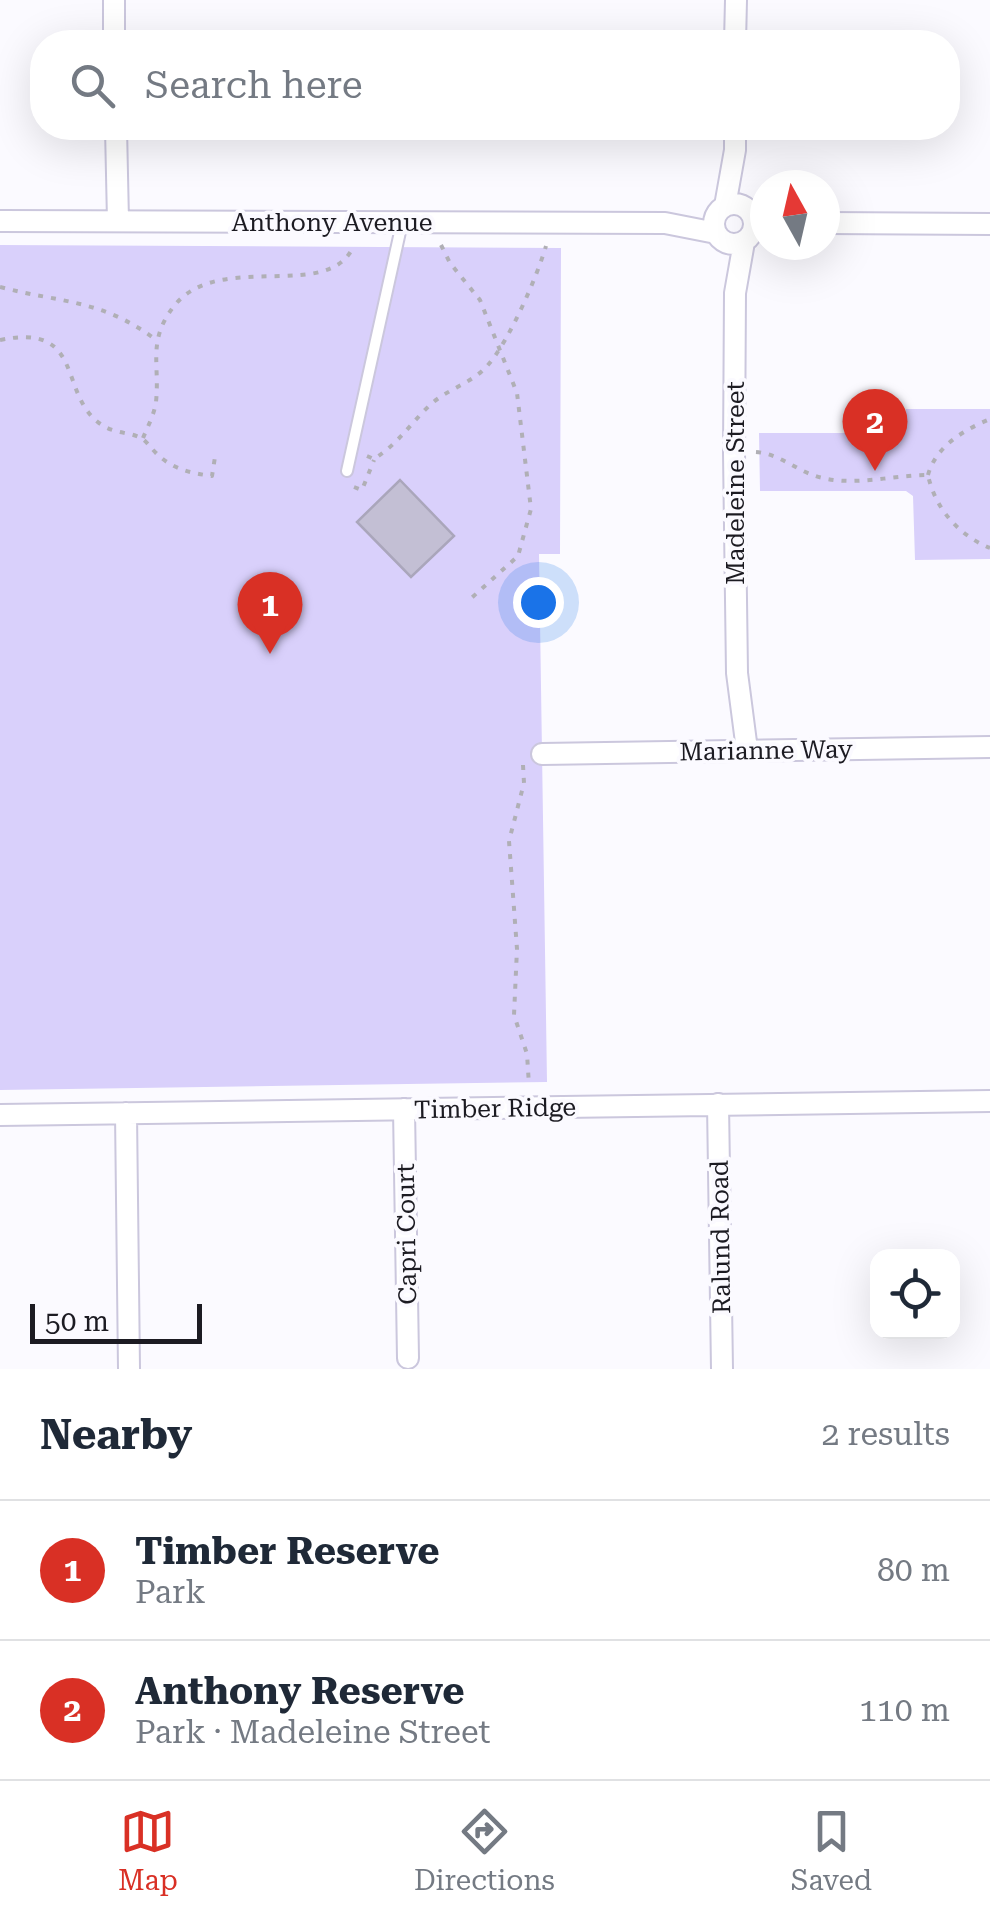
<!DOCTYPE html>
<meta charset="utf-8">
<style>
:root{--surface:#fff;--page:#f2f2f3;--text:#1f2937;--muted:#747a83;--line:#e0e1e3;--accent:#d93025}
body{margin:0;font-family:"Roboto Serif",serif;background:var(--page);color:var(--text)}
.controls{position:absolute;right:30px;bottom:30px;display:grid;overflow:hidden;border-radius:20px;box-shadow:0 10px 40px #0002}
.controls button{width:90px;height:90px;display:grid;place-items:center;padding:0;border:0;border-bottom:2px solid var(--line);background:var(--surface);color:var(--text);font:50px sans-serif}
.compass{position:absolute;left:750px;top:170px;width:90px;height:90px;border-radius:50%;background:var(--surface);box-shadow:0 10px 40px #0002;rotate:352deg}
.scale{position:absolute;left:30px;bottom:25px;width:172px;box-sizing:border-box;padding-left:10px;border:5px solid #1c1b22;border-top:0;font-size:28px;line-height:35px;white-space:nowrap;color:#1c1b22;-webkit-text-stroke:8px #fbfaff;paint-order:stroke}
.you{position:absolute;left:538px;top:602px;width:35px;height:35px;margin:-25px;border:8px solid #fff;border-radius:50%;background:#1a73e8;box-shadow:0 0 0 15px #1a73e833}
.badge{display:grid;place-items:center;width:65px;height:65px;border-radius:50%;background:var(--accent);color:#fff;font-size:32px;font-weight:700}
.pin{position:absolute;translate:-50% -82px;filter:drop-shadow(0 2px 5px #0008)}
.pin::after{content:'';position:absolute;top:52px;width:35px;height:30px;background:inherit;clip-path:polygon(0 0,100% 0,50% 100%)}
.list{margin:0;padding:0;list-style:none}
h2{display:flex;justify-content:space-between;align-items:center;height:130px;margin:0;padding:0 40px;font-size:42px}
h2 small{font-size:32px;font-weight:400;color:var(--muted)}
.list li{display:grid;grid-template-columns:65px 1fr auto;gap:30px;align-items:center;box-sizing:border-box;height:140px;padding:0 40px;border-top:2px solid var(--line)}
.list b{display:block;font-size:38px;white-space:nowrap}
.list p{margin:0;font-size:32px;white-space:nowrap;color:var(--muted)}
.list em{font-size:32px;font-style:normal;color:var(--muted)}
.icon{flex:none;width:55px;height:55px;fill:none;stroke:currentColor;stroke-width:2;stroke-linecap:round;stroke-linejoin:round}
.map{position:relative;flex:none;width:990px;height:1369px;overflow:hidden}
.search{position:absolute;background:var(--surface);box-shadow:0 10px 40px #0002;left:30px;right:30px;top:30px;height:110px;display:flex;align-items:center;gap:25px;box-sizing:border-box;padding:0 35px;border-radius:40px;color:var(--muted);font-size:38px}
.sheet{height:410px;background:var(--surface)}
nav{display:flex;justify-content:space-around;align-items:center;box-sizing:border-box;height:140px;border-top:2px solid var(--line);background:var(--surface);font-size:28px;color:var(--muted)}
nav a{display:grid;justify-items:center;gap:5px}
nav .on{color:var(--accent)}
.map>svg:first-child{display:block}
.green{fill:#d9d0fb}
.building{fill:#c3bfd4;stroke:#aaa6bb;stroke-width:2.5}
.lines{fill:none;stroke-linecap:round;stroke-linejoin:round}
.service-casing{stroke:#cbc7dd;stroke-width:14}
.minor-casing{stroke:#cbc7dd;stroke-width:24}
.path{stroke:#b0afb5;stroke-width:4;stroke-dasharray:5 8;stroke-linecap:butt}
.service{stroke:#fff;stroke-width:10}
.minor{stroke:#fff;stroke-width:20}
.labels{text-anchor:middle;stroke-width:8;stroke-linejoin:round;paint-order:stroke}
.street-label{font-size:25px;fill:#1c1b22;stroke:#fbfaff}
</style>
<div class="map">
<svg width="990" height="1369" viewBox="0 0 990 1369">
<rect width="100%" height="100%" fill="#fbfaff"/>
<path class="green" d="M0,245L561,248L560,554H539L547,1082L0,1090Z
M906,409H990V559L915,560L913,496L906,491H760L759,433H905Z"/>
<path class="building" d="M400,480L454,536L411,577L357,522Z"/>
<g class="lines">
<defs>
<path id="service" d="M347,471L402,223"/>
<path id="minor" d="M114,0V42
M735,42L736,0
M116,128L118,221
M714 224a20 20 0 1 1 40 0a20 20 0 1 1-40 0Z
M725,206L735,150V128
M0,221L665,223L716,233
M825,223L990,224
M744,242L735,293L734,453L737,673L747,750
M542,754L990,747
M718,1104L722,1369
M404,1109L408,1358
M126,1113L129,1369
M0,1115L990,1101"/>
</defs>
<use href="#service" class="service-casing"/>
<use href="#minor" class="minor-casing"/>
<path class="path" d="M441,245L450,263L480,300L517,393L531,509L518,556L467,602
M0,287C61,303 101,299 155,339
M0,340C87,322 57,396 102,425C113,433 128,432 139,437C146,440 150,447 156,453C172,469 190,473 212,476L215,457
M143,438C148,426 154,415 156,402C160,363 147,341 174,306C219,249 330,304 354,245
M756,452C782,454 798,473 823,478C856,486 894,475 928,475C935,508 958,535 990,548
M367,456L374,459C400,442 409,425 430,405C447,389 473,383 488,365C509,341 537,277 546,246
M928,475C936,446 964,430 990,419
M354,487L362,490L374,460
M523,765L524,783L509,841L517,949L514,1015L527,1054L529,1085"/>
<use href="#service" class="service"/>
<use href="#minor" class="minor"/>
</g>
<g class="labels">
<g class="street-label">
<text x="332" y="231">Anthony Avenue</text>
<text transform="translate(735 483) rotate(-90)" y="9">Madeleine Street</text>
<text transform="translate(766 750) rotate(-1)" y="9">Marianne Way</text>
<text transform="translate(495 1108) rotate(-1)" y="9">Timber Ridge</text>
<text transform="translate(406 1234) rotate(-91)" y="9">Capri Court</text>
<text transform="translate(720 1237) rotate(-91)" y="9">Ralund Road</text>
</g>
</g>
</svg>
<div class="controls">
<button><svg class="icon" aria-label="locate" viewBox="0 0 24 24"><circle cx="12" cy="12" r="6"/><path d="M12 2v4M12 18v4M2 12h4M18 12h4"/></svg></button>
</div>
<svg class="compass" viewBox="-18 -18 36 36"><path d="M0-13l5 13h-10z" fill="#e53935"/><path d="M0 13l5-13h-10z" fill="#747a83"/></svg>
<div class="scale">50 m</div>
<div class="you"></div>
<div class="pin badge" style="left:270px;top:654px">1</div>
<div class="pin badge" style="left:875px;top:471px">2</div>
<div class="search"><svg class="icon" aria-label="search" viewBox="0 0 24 24"><circle cx="10" cy="10" r="6"/><path d="M15 15l6 6"/></svg>Search here</div>
</div>
<section class="sheet">
<h2>Nearby<small>2 results</small></h2>
<ul class="list">
<li><span class="badge">1</span><div><b>Timber Reserve</b><p>Park</p></div><em>80 m</em></li>
<li><span class="badge">2</span><div><b>Anthony Reserve</b><p>Park · Madeleine Street</p></div><em>110 m</em></li>
</ul>
</section>
<nav>
<a class="on"><svg class="icon" aria-label="map" viewBox="0 0 24 24"><path d="M3 6l6-2 6 2 6-2v14l-6 2-6-2-6 2zM9 4v14M15 6v14"/></svg>Map</a>
<a><svg class="icon" aria-label="directions" viewBox="0 0 24 24"><path d="M12 3l9 9-9 9-9-9zM9 14v-3h6M13 9l2 2-2 2"/></svg>Directions</a>
<a><svg class="icon" aria-label="saved" viewBox="0 0 24 24"><path d="M7 4h10v16l-5-4-5 4z"/></svg>Saved</a>
</nav>
